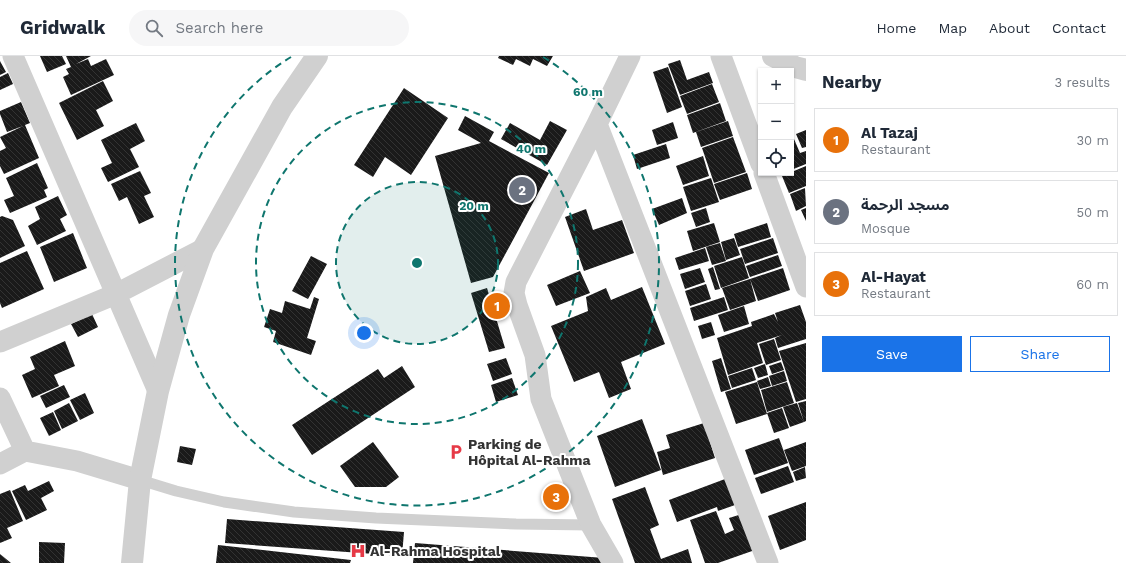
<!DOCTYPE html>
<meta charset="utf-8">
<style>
:root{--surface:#fff;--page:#f6f6f7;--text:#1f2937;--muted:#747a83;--line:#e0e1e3;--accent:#1a73e8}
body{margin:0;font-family:"Work Sans","Noto Sans Arabic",sans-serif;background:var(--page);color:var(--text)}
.controls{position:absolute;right:12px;top:12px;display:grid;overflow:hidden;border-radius:0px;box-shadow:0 1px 3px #0004}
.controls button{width:36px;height:36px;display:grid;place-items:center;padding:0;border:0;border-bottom:1px solid var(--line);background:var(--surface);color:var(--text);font:20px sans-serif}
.you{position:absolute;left:364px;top:277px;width:14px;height:14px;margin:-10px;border:3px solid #fff;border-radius:50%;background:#1a73e8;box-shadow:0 0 0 6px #1a73e833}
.badge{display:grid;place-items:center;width:26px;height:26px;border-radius:50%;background:var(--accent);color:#fff;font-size:13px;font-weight:700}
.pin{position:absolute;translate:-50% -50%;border:2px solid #fff;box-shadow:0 1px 4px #0006}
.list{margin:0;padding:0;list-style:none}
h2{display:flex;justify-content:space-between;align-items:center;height:52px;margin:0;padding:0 16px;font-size:17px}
h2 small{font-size:13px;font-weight:400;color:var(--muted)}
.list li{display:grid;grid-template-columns:26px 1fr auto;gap:12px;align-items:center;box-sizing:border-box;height:64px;margin:0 8px 8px;padding:0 8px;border:1px solid var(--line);border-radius:0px}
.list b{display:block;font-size:15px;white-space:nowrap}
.list p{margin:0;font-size:13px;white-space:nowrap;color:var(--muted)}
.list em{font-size:13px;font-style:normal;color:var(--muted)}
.actions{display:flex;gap:8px;padding:12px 16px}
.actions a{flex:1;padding:9px 0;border:1px solid var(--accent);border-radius:0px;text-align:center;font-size:14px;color:var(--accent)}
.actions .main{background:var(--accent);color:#fff}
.icon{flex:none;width:22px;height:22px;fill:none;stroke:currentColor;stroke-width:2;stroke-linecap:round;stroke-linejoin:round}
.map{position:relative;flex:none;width:806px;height:507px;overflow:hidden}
header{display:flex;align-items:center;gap:24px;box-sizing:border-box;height:56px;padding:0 20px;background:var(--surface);border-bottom:1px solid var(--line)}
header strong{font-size:19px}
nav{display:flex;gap:22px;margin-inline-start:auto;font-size:14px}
.search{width:280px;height:36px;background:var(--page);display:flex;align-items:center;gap:10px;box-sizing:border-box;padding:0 14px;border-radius:22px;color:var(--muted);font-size:15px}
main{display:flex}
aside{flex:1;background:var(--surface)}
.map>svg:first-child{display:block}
.building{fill:url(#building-back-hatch)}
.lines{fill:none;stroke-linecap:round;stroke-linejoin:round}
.service{stroke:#d0d0d0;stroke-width:11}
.minor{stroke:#d0d0d0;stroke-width:21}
.tertiary{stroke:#d0d0d0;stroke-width:22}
.ring{fill:none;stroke:#0f766e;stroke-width:2;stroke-dasharray:7 5}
.labels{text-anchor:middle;stroke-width:4;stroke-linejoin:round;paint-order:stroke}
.poi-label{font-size:14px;font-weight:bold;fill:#333;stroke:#fff;text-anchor:start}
.centre{fill:#0f766e;stroke:#fff;stroke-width:2}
.ring-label{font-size:12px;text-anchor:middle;font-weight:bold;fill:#0f766e;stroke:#fff;stroke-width:4;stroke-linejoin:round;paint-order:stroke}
</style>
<header>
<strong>Gridwalk</strong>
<div class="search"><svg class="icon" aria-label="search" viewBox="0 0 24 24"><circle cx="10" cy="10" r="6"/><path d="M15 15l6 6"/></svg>Search here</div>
<nav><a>Home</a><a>Map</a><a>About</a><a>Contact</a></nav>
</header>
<main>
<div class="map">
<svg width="806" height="507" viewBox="0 0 806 507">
<defs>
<pattern id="building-back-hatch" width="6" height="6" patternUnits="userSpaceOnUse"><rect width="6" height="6" fill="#1a1a1a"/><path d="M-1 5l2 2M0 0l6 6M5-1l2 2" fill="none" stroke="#333"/></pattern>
</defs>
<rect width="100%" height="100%" fill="#fff"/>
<path class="building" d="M40,0H62L66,8L47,16Z
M66,0H91L76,8L88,3L91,10L106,3L114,19L71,39L63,21L69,18L66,13L71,11Z
M499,0H553L547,10L533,3L530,10L516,3L513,9L498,2Z
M680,4L687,24L709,16L713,27L680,39L668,8Z
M0,5L6,16L0,19Z
M668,11L682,51L667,57L653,16Z
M8,17L13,28L0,34V21Z
M103,25L113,45L96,54L104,70L77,84L59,47Z
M712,28L719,46L687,58L680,40Z
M404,32L448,62L411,119L385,101L373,121L354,109Z
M21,46L30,67L25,69L39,102L4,118L0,110V95L6,92L0,81L23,70L7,76L0,58V55Z
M720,47L726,65L693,77L687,59Z
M465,60L494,76L489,85L549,117L493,221L471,227L435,100L481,87L458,74Z
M550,65L567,74L547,109L501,83L510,67L540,84Z
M728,65L733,80L701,91L696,76Z
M673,66L678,82L657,89L652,74Z
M136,67L145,85L130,93L139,111L108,126L101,112L112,107L101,84Z
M806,74V91L802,92L796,78Z
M791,76L800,97L806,95V108L791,114Z
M733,81L746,116L714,127L702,92Z
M666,88L670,102L637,113L633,99Z
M703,100L709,120L683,129L676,110Z
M37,107L48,132L44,134L47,141L10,157L4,144L14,140L6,122Z
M806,110V130L789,137L782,120Z
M140,115L151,137L144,140L154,161L139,168L127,141L119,145L111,128Z
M747,117L752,133L720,144L714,128Z
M711,122L719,146L691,155L683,131Z
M805,132L806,150L796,155L790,138Z
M58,140L67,159L60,163L66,175L37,189L28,170L40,163L35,151Z
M682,142L687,157L659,169L652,153Z
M706,152L710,166L696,171L691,157Z
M806,152V165L801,154Z
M586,153L593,174L622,164L634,197L584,215L565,161Z
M2,160L13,164L25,190L0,202V161Z
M714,167L720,186L693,195L687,175Z
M767,167L771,181L738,191L734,178Z
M73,177L87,212L54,226L40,191Z
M734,182L740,199L726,204L721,186Z
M773,182L778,197L745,208L740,193Z
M720,187L726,205L712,209L706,191Z
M705,192L709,205L679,214L675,202Z
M27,195L44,233L2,252L0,247V207Z
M778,199L782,210L750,221L746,210Z
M311,200L327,208L308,243L292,235Z
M742,201L749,222L721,232L714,210Z
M713,211L720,233L715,234L708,213Z
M700,212L705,226L685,233L680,218Z
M783,212L790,234L758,245L750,223Z
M580,215L590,237L556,250L547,229Z
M750,223L756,245L730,254L722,232Z
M706,228L711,243L690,250L685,235Z
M642,231L665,288L621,306L631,333L609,342L599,316L574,326L551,270L588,255L586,241L606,232L611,244Z
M487,232L505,292L489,296L471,237Z
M314,241L319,243L307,282L316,285L311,299L273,286L276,275L264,271L270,253L282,257L285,245L310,253Z
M724,241L728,254L694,265L690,252Z
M800,249L806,266V283L778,292L775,282L782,279L757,287L763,307L728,319L717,282L752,270L751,266L774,258L778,266L775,257Z
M744,250L749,268L724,276L718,259Z
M92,258L98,271L78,281L71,268Z
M711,266L715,279L702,283L698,270Z
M774,283L781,304L766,309L759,288Z
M65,285L75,310L54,319L59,330L32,342L22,319L35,313L30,301Z
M806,287V343L796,346L779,295Z
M506,302L512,318L493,325L487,308Z
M721,302L731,333L721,336L712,305Z
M781,306L784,314L772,318L769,310Z
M765,308L768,319L758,322L754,312Z
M402,310L415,331L312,399L292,369L378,313L384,322Z
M752,312L756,324L732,332L728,320Z
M784,315L787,325L772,330L769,320Z
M768,321L771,330L760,333L757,325Z
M512,322L518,339L496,346L491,329Z
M757,326L767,358L736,368L725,336Z
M787,326L794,347L767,356L761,334Z
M64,329L70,341L46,352L40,340Z
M85,337L94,357L80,364L70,344Z
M806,345V365L804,366L798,347Z
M69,347L78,365L62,373L54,355Z
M797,347L804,366L790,371L783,351Z
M782,352L789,372L774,377L767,357Z
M53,356L61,374L49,380L40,362Z
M642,363L661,414L615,431L597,380Z
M704,367L715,402L663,419L657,396L670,392L666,379Z
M779,382L788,407L754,419L745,394Z
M373,386L399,421L386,431H355L340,410Z
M806,386V410L792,415L784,394Z
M180,390L196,393L192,409L177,406Z
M788,410L794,426L761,438L755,422Z
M805,411L806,422L796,425L793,416Z
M725,423L735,449L718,455L717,451L677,466L669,444Z
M49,425L54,435L41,442L47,454L26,464L12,435L25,429L28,435Z
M645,431L659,469L650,473L661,503L688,493L692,507H635L612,443Z
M10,434L23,465L7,472L12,482L0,487V438Z
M806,446V484L780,494L768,460Z
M716,455L725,478L734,474L729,462L742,458L755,494L718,507H705L690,464Z
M227,463L404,476L402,500L225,487Z
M39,486L65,487L64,507H39Z
M415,487L604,502L603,507H413Z
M218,489L351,504L350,507H216Z
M0,498L11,507H0Z"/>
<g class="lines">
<path class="service" d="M140,424L176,435L224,446L294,456L376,462L516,468L591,469"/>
<path class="minor" d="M13,0L158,335
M721,0L761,108
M597,68L768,507
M764,117L806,231
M0,286L116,238L203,193
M0,342L25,395
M0,408L25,395L77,405L140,424
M613,507L591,469L541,343L535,299L517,249L514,237L516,226L597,68L630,0"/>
<path class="tertiary" d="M773,0L795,11L806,14
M132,507L140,424L158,335L179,259L203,193L282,51L317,0"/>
</g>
<circle cx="417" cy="207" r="81" fill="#0f766e" fill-opacity=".12"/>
<g class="ring">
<circle cx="417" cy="207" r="81"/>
<circle cx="417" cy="207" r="161"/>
<path d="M543 1A242 242 0 1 1 291 1"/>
</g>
<defs>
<symbol id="parking-bare" viewBox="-9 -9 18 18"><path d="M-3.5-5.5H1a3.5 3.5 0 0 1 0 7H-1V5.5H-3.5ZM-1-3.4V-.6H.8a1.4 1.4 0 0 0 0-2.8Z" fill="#e63946" stroke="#fff" stroke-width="2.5" paint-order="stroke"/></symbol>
<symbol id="hospital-bare" viewBox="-9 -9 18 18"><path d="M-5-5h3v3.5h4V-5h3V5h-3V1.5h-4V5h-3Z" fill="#e63946" stroke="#fff" stroke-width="2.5" paint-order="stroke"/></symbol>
</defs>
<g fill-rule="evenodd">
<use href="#parking-bare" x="445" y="385" width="22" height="22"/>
<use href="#hospital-bare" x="347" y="484" width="22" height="22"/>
</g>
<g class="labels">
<g class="poi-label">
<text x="468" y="393">Parking de<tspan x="468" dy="16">Hôpital Al-Rahma</tspan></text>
<text x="370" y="500">Al-Rahma Hospital</text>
</g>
</g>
<circle cx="417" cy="207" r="6" class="centre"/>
<g class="ring-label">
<text x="588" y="40">60 m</text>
<text x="531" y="97">40 m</text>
<text x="474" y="154">20 m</text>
</g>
</svg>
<div class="controls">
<button>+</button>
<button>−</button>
<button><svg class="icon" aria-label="locate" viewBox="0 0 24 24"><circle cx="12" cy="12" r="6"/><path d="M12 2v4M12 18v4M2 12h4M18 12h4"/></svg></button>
</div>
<div class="you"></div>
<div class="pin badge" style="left:497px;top:250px;background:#e8710a">1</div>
<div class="pin badge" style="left:522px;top:134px;background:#6b7280">2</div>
<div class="pin badge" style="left:556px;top:441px;background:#e8710a">3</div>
</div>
<aside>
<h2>Nearby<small>3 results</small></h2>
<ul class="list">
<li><span class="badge" style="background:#e8710a">1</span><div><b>Al Tazaj</b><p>Restaurant</p></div><em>30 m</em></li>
<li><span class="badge" style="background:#6b7280">2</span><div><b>مسجد الرحمة</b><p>Mosque</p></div><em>50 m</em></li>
<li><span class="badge" style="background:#e8710a">3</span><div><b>Al-Hayat</b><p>Restaurant</p></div><em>60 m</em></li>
</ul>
<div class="actions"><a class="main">Save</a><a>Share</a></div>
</aside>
</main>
